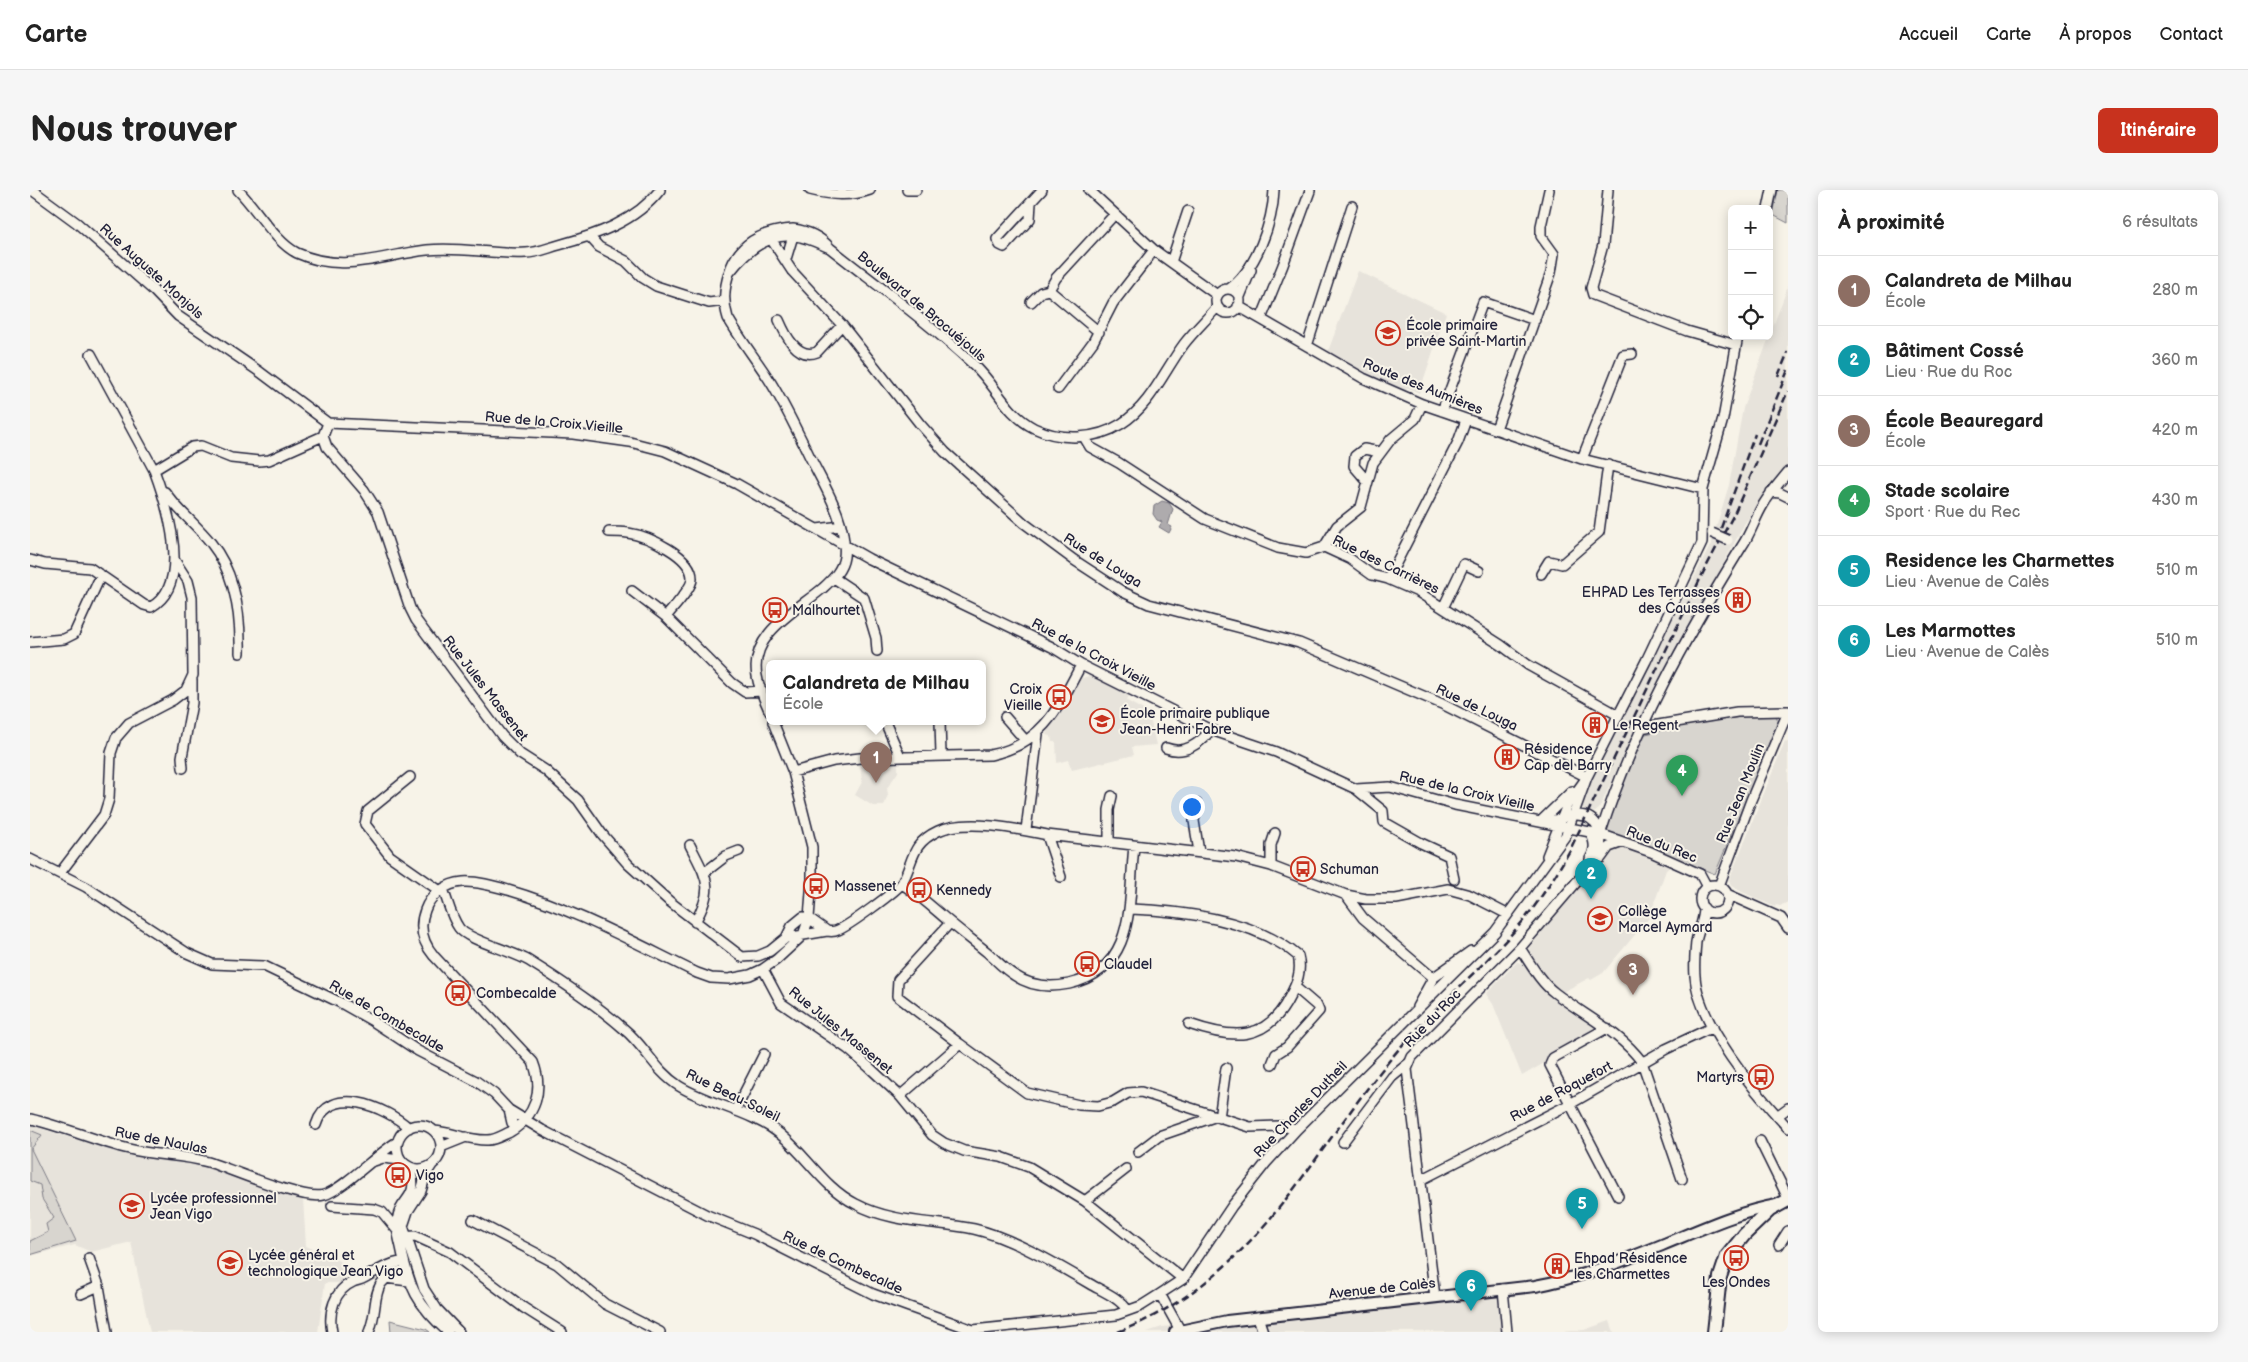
<!DOCTYPE html>
<html lang="fr">
<meta charset="utf-8">
<style>
:root{--surface:#fff;--page:#f6f6f6;--text:#222;--muted:#767676;--line:#e0e0e0;--accent:#c8321e}
body{margin:0;font-family:"Balsamiq Sans",sans-serif;background:var(--page);color:var(--text)}
.controls{position:absolute;right:15px;top:15px;display:grid;overflow:hidden;border-radius:8px;box-shadow:0 2px 12px #0003}
.controls button{width:45px;height:45px;display:grid;place-items:center;padding:0;border:0;border-bottom:1px solid var(--line);background:var(--surface);color:var(--text);font:25px sans-serif}
.you{position:absolute;left:1161px;top:616px;width:18px;height:18px;margin:-12px;border:4px solid #fff;border-radius:50%;background:#1a73e8;box-shadow:0 0 0 8px #1a73e833}
.badge{display:grid;place-items:center;width:32px;height:32px;border-radius:50%;background:var(--accent);color:#fff;font-size:16px;font-weight:700}
.pin{position:absolute;translate:-50% -41px;filter:drop-shadow(0 1px 2px #0008)}
.pin::after{content:'';position:absolute;top:26px;width:18px;height:15px;background:inherit;clip-path:polygon(0 0,100% 0,50% 100%)}
.popup{position:absolute;left:736px;top:470px;width:220px;height:65px;box-sizing:border-box;display:grid;place-content:center;border-radius:8px;background:var(--surface);filter:drop-shadow(0 1px 4px #0005);font-size:16px;white-space:nowrap;color:var(--muted)}
.popup b{font-size:19px;color:var(--text)}
.popup::after{content:'';position:absolute;left:50%;top:100%;margin-left:-10px;border:10px solid transparent;border-top-color:var(--surface)}
.list{margin:0;padding:0;list-style:none}
h2{display:flex;justify-content:space-between;align-items:center;height:65px;margin:0;padding:0 20px;font-size:21px}
h2 small{font-size:16px;font-weight:400;color:var(--muted)}
.list li{display:grid;grid-template-columns:32px 1fr auto;gap:15px;align-items:center;box-sizing:border-box;height:70px;padding:0 20px;border-top:1px solid var(--line)}
.list b{display:block;font-size:19px;white-space:nowrap}
.list p{margin:0;font-size:16px;white-space:nowrap;color:var(--muted)}
.list em{font-size:16px;font-style:normal;color:var(--muted)}
.icon{flex:none;width:28px;height:28px;fill:none;stroke:currentColor;stroke-width:2;stroke-linecap:round;stroke-linejoin:round}
.map{position:relative;flex:none;width:1758px;height:1142px;overflow:hidden;border-radius:8px}
header{display:flex;align-items:center;gap:30px;box-sizing:border-box;height:70px;padding:0 25px;background:var(--surface);border-bottom:1px solid var(--line)}
header strong{font-size:24px}
nav{display:flex;gap:28px;margin-inline-start:auto;font-size:18px}
.intro{display:flex;align-items:center;justify-content:space-between;box-sizing:border-box;height:120px;padding:0 30px}
h1{margin:0;font-size:35px}
.button{padding:12px 22px;border-radius:8px;background:var(--accent);color:#fff;font-size:18px;font-weight:700}
main{display:flex;gap:30px;padding:0 30px}
aside{flex:1;background:var(--surface);border-radius:8px;box-shadow:0 2px 12px #0003}
.map>svg:first-child{display:block}
.built{fill:#e7e3db}
.green{fill:#d8d5cf;stroke:#7d7c85}
.water{fill:#aeabad;stroke:#76747f}
.lines{fill:none;stroke-linecap:round;stroke-linejoin:round}
.minor-casing{stroke:#22223b;stroke-width:12}
.tertiary-casing{stroke:#22223b;stroke-width:14}
.secondary-casing{stroke:#22223b;stroke-width:16}
.minor{stroke:#f7f3e8;stroke-width:9}
.tertiary{stroke:#f7f3e8;stroke-width:10}
.secondary{stroke:#f7f3e8;stroke-width:12}
.rail{stroke:#22223b;stroke-width:2.5;stroke-dasharray:8 4;stroke-linecap:butt}
.minor-bridge-casing{stroke:#22223b;stroke-width:12;stroke-linecap:butt}
.minor-bridge{stroke:#f7f3e8;stroke-width:9}
.labels{text-anchor:middle;stroke-width:4;stroke-linejoin:round;paint-order:stroke}
.street-label{font-size:14px;fill:#22223b;stroke:#f7f3e8}
.poi-label{font-size:14px;fill:#22223b;stroke:#f7f3e8;text-anchor:start}
</style>
<header>
<strong>Carte</strong>
<nav><a>Accueil</a><a>Carte</a><a>À propos</a><a>Contact</a></nav>
</header>
<div class="intro"><h1>Nous trouver</h1><a class="button">Itinéraire</a></div>
<main>
<div class="map">
<svg width="1758" height="1142" viewBox="0 0 1758 1142">
<rect width="100%" height="100%" fill="#f7f3e8"/>
<filter id="ink" filterUnits="userSpaceOnUse"><feTurbulence type="fractalNoise" baseFrequency=".02" numOctaves="2"/><feDisplacementMap in="SourceGraphic" scale="10" xChannelSelector="R" yChannelSelector="G"/><feConvolveMatrix kernelMatrix="1 2 1 2 8 2 1 2 1" color-interpolation-filters="sRGB"/></filter>
<g filter="url(#ink)">
<path class="built" d="M1328,81L1416,123L1389,203L1378,198L1373,202L1334,186L1297,164Z
M1758,96V282L1738,302L1715,333L1607,536L1569,619L1565,622L1557,621L1552,617L1551,612L1681,354L1699,295L1713,218Z
M1059,486L1099,505L1097,511L1119,523L1126,555L1102,557L1104,565L1042,580L1038,570L1027,573L1026,552H1022L1021,546L1016,545L1018,537L1028,525L1052,488Z
M1755,551L1758,552V712L1750,716L1746,715L1745,717L1712,702L1701,695L1699,690Z
M868,572V582L857,598L858,605L854,616H843L825,605L832,592L830,573Z
M1582,657L1601,661L1640,677L1636,680L1619,728L1573,783L1561,790L1559,788L1531,803L1502,770L1498,764L1499,758Z
M1487,772L1494,774L1517,804L1569,840L1516,869V872L1492,886L1463,814L1456,804Z
M0,935L97,965L179,975L273,1009L276,1056L318,1075L314,1093H295L288,1142H120L101,1052L61,1062L45,1055L0,1066Z
M1477,1102L1482,1142H1117L1132,1137Z
M1580,1131L1584,1142H1529L1554,1140Z"/>
<path class="green" d="M1748,0H1758V33L1743,25Z
M1739,524L1747,527V534L1685,684L1578,642L1576,639L1611,545L1676,531Z
M0,940L12,945L1,959L46,1051L0,1065V1051L18,1042L16,1034L24,1028L12,1009L10,995L0,991Z
M360,1130L396,1139L400,1142H361Z"/>
<path class="water" d="M1132,311L1139,313L1143,319L1138,335L1142,337L1139,343L1129,337L1132,332L1127,330L1123,324L1124,316Z"/>
<g class="lines">
<defs>
<path id="minor" d="M2,0L47,33L123,100L148,126L230,182L298,233
M208,0C226,18 246,53 267,63C313,84 352,65 397,60C430,56 463,65 496,63C507,63 518,58 529,55C566,45 605,32 630,0
M780,0C801,5 820,7 840,0
M877,0H886
M1059,0L1124,60L1187,105
M1578,0L1573,55L1561,98L1563,105L1657,141L1706,155
M1001,13L1000,29L974,57L970,55L967,49L1012,0
M1738,19L1742,0
M763,39C778,41 790,46 800,58C790,54 781,49 771,47C740,40 716,61 699,83C708,53 733,41 763,39Z
M559,46L569,57L596,71L613,88L626,96L679,113L694,111
M741,49L762,81L812,135L890,234L915,262L994,333L1044,370L1093,402L1119,414L1269,453L1412,514L1557,587
M800,58C848,96 899,133 944,175C966,195 976,224 1004,238C1031,251 1066,250 1091,234C1121,215 1134,181 1154,154C1164,141 1177,129 1187,117
M756,69L763,46
M1141,72L1158,21
M699,83C694,99 693,112 698,128C710,149 725,168 738,188C753,211 765,237 777,261C792,293 818,330 814,367C812,380 803,389 793,398C766,421 719,444 727,486C729,499 735,511 740,522
M1199,99C1226,80 1243,32 1244,0
M1186 111a12 12 0 1 1 24 0a12 12 0 1 1-24 0Z
M1019,100L1026,88L1085,24
M1019,100L1069,142
M1209,109L1221,80
M1001,112L1011,102L1019,100
M1208,116L1333,188L1392,214L1552,269L1673,299
M1231,129L1253,75L1280,1
M749,130C755,144 767,170 787,162L812,135
M1277,156L1322,16
M61,164L124,280
M1028,199L1063,152L1083,113L1124,60
M1412,221L1453,112L1505,130
M298,233L543,244L600,252L635,261L707,294L839,369L1022,457L1051,475L1181,540L1246,562L1326,599L1360,597L1425,615L1570,644L1621,662L1670,684L1677,697
M1466,239L1521,83L1524,64L1511,46V36L1519,0
M293,246L297,257L334,300L348,322L380,418L386,430L472,546L490,564L515,580L548,610L572,644L598,674L639,711L712,767L728,766L740,761L756,748
M1054,247L1060,257L1089,273L1175,329L1248,358L1276,363L1294,357L1320,369L1342,385L1358,389L1388,402L1471,455L1498,475L1588,525
M1552,269L1593,165L1602,164
M1337,291L1324,276L1325,266L1334,259L1350,262
M135,302C148,321 167,335 181,353C205,383 211,426 210,463
M1741,302L1750,303L1758,307
M787,339L811,336
M579,342C585,342 592,342 598,343C618,346 663,366 662,389C662,398 642,419 636,427
M1294,357L1307,336L1331,317L1343,273L1361,249L1385,229L1392,214
M0,370L15,374L60,378L114,415L121,417C163,394 137,315 124,280L162,257L171,256L201,268L229,271L239,270L293,246L298,233
M1511,384L1519,371L1532,374L1569,342L1578,275
M804,388L834,408L846,448L847,461
M1358,389L1428,252L1436,230
M602,401L636,427L702,493L715,502L732,501
M1413,418L1434,374L1449,381
M0,452L34,449L44,444L71,385
M975,527L995,550
M855,532L870,566
M910,532L911,565
M1610,538L1707,522L1758,521
M1136,558C1155,565 1169,554 1181,540
M153,578L152,567L162,513V490
M763,582L804,571L830,568L960,565C1011,555 1028,519 1051,475
M380,587L338,621L335,634L360,666L410,701
M1326,599L1353,621L1354,632L1391,653L1419,666L1424,689
M1167,614L1164,631L1169,662
M1511,631L1542,601
M996,640L1008,544
M1571,642C1604,539 1656,447 1712,356C1721,343 1725,328 1733,315C1740,303 1749,293 1758,282
M1017,645L1031,687
M1079,651V620L1082,606
M660,655C677,689 685,697 665,732
M1517,666L1537,615L1557,587L1616,471L1672,353L1673,299L1693,229L1708,146
M1571,668L1579,657L1593,652
M0,669L56,697L157,763L182,774L234,776L311,813L341,830L388,861L446,891L464,904L479,920
M1560,669C1566,659 1565,652 1560,642
M1241,676V655L1245,643
M30,683L74,625L79,609L81,563L86,548L99,533L143,510L156,500L163,485L162,407L158,391L145,371
M674,683L696,666L709,661
M872,694C892,707 904,719 922,734C934,744 946,753 958,763C966,770 974,779 984,785C1000,796 1020,798 1039,794C1108,779 1098,710 1104,656
M1670 709a14 14 0 1 1 28 0a14 14 0 1 1-28 0Z
M1689,696L1721,610L1758,522
M413,699C418,712 421,727 429,738C437,750 483,761 499,771C531,791 566,814 594,839C615,856 625,881 649,896C680,915 721,921 750,944C777,966 794,998 826,1014C861,1033 905,1031 944,1039C980,1047 1028,1075 1060,1094C1072,1101 1090,1108 1097,1120
M1697,704L1751,728L1758,738
M1316,705L1333,728L1403,788
M1674,718C1674,731 1668,740 1666,752C1665,763 1664,775 1665,786C1668,834 1726,903 1758,938
M1101,719C1154,721 1226,730 1268,766C1272,781 1267,793 1260,806C1237,853 1202,849 1159,834
M773,727L779,728L797,741L756,748L762,736Z
M920,733L868,790L867,806L930,854
M797,741C801,742 804,742 808,740C817,737 868,700 872,693C884,671 880,654 908,641C935,628 988,639 1017,645L1206,667L1241,676L1316,705L1336,709H1366L1418,699L1440,705L1477,724
M1490,758C1500,773 1510,792 1525,803C1555,826 1590,842 1612,872L1652,989
M733,779L751,813L818,859L840,878L870,906L902,945L914,953L934,961L971,967L999,977L1055,1011L1153,1089
M1387,817L1403,788L1441,761
M1577,838L1523,868L1520,875L1588,1006
M1242,874L1246,864L1257,857L1289,821L1287,816L1265,797
M870,906L930,854L997,903L1049,915L1068,916L1083,912L1098,903L1111,902L1220,937L1250,936L1267,939
M705,921L734,864
M1747,926L1758,918
M1189,928L1196,878
M1,929C34,937 66,951 99,959C125,966 152,964 178,972C201,979 273,1011 294,1005C312,1000 347,964 367,952
M482,933L479,920L512,940L677,1025L724,1044L843,1104L943,1140L1086,1125L1111,1116L1130,1104L1153,1089L1202,1016L1236,973L1267,939L1465,742L1536,645L1557,587
M367 957a22 22 0 1 1 44 0a22 22 0 1 1-44 0Z
M286,935C299,893 356,917 379,938
M404,941C422,942 440,951 458,950C465,950 473,945 480,942C506,926 514,900 503,872L404,766C393,753 388,738 395,720C400,705 417,693 433,692C447,691 464,696 478,700C544,719 605,753 667,783L681,788L699,789L720,785L733,779L746,770L773,745L779,728L782,689V657L763,582L743,532
M1730,951L1758,1008
M1313,952L1362,887L1379,873
M411,957L436,947
M1108,962L1129,946L1184,927
M341,972L353,968L370,970
M402,975L396,984L391,1001L378,1021L373,1036L394,1099L407,1119L429,1142
M380,978C390,1011 370,1006 367,1031C366,1039 369,1048 371,1057C379,1097 387,1115 418,1142
M1391,990L1540,914L1636,859L1683,837
M1055,1011L1096,979
M302,1016L344,1019L352,1022L367,1040
M443,1030L527,1074L575,1114L630,1142
M369,1047L385,1046L420,1062L494,1118L532,1142
M1749,1055L1758,1041
M59,1068L69,1096
M355,1088L379,1091
M1473,1099L1477,1142
M51,1104L69,1096L77,1142
M1130,1104L1150,1140
M1405,1107L1377,879L1382,867L1490,758L1568,667C1574,649 1571,624 1545,625C1537,625 1530,630 1522,630
M1228,1127L1233,1142
M302,1142C298,1123 304,1100 323,1092C327,1090 331,1090 334,1088C348,1080 358,1074 374,1071
M339,1142C351,1114 336,1088 376,1080"/>
<path id="tertiary" d="M1145,1142L1197,1131L1505,1096C1549,1088 1590,1072 1632,1055C1669,1040 1707,1022 1747,1015"/>
<path id="secondary" d="M1684,1142L1690,1087L1697,1066L1715,1044L1740,1020L1758,1010"/>
</defs>
<use href="#minor" class="minor-casing"/>
<use href="#tertiary" class="tertiary-casing"/>
<use href="#secondary" class="secondary-casing"/>
<use href="#minor" class="minor"/>
<use href="#tertiary" class="tertiary"/>
<use href="#secondary" class="secondary"/>
<path class="rail" d="M1748,186L1758,162
M1728,254L1758,180
M1691,338L1725,244
M1088,1142C1229,1087 1277,967 1369,859C1408,814 1455,776 1493,731C1511,709 1525,686 1539,662L1673,383L1704,324L1758,201"/>
<defs>
<path id="minor-bridge" d="M1682,343L1698,350"/>
</defs>
<use href="#minor-bridge" class="minor-bridge-casing"/>
<use href="#minor-bridge" class="minor-bridge"/>
</g>
</g>
<defs>
<symbol id="school-ring" viewBox="-11 -11 22 22"><circle r="9.5" fill="#f7f3e8" stroke="#c8321e" stroke-width="1.5"/><path d="M0-5L7-2L0 1L-7-2ZM-4 1L0 2.5L4 1V4Q0 6-4 4Z" fill="#c8321e"/></symbol>
<symbol id="building-ring" viewBox="-11 -11 22 22"><circle r="9.5" fill="#f7f3e8" stroke="#c8321e" stroke-width="1.5"/><path d="M-4-6H4V6H1V3H-1V6H-4ZM-2.5-4.3h1.7v1.8h-1.7ZM.8-4.3h1.7v1.8H.8ZM-2.5-1h1.7V.8h-1.7ZM.8-1h1.7V.8H.8Z" fill="#c8321e"/></symbol>
<symbol id="bus-ring" viewBox="-11 -11 22 22"><circle r="9.5" fill="#f7f3e8" stroke="#c8321e" stroke-width="1.5"/><path d="M-5-6H5V4H4V6H2V4H-2V6H-4V4H-5ZM-3.5-4V0h7V-4ZM-3.5 1.2v1.5H-2V1.2ZM2 1.2v1.5H3.5V1.2Z" fill="#c8321e"/></symbol>
</defs>
<g fill-rule="evenodd">
<use href="#school-ring" x="1344" y="129" width="28" height="28"/>
<use href="#building-ring" x="1694" y="396" width="28" height="28"/>
<use href="#bus-ring" x="731" y="406" width="28" height="28"/>
<use href="#bus-ring" x="1015" y="493" width="28" height="28"/>
<use href="#school-ring" x="1058" y="517" width="28" height="28"/>
<use href="#building-ring" x="1551" y="521" width="28" height="28"/>
<use href="#building-ring" x="1463" y="553" width="28" height="28"/>
<use href="#bus-ring" x="1259" y="665" width="28" height="28"/>
<use href="#bus-ring" x="772" y="682" width="28" height="28"/>
<use href="#bus-ring" x="875" y="686" width="28" height="28"/>
<use href="#school-ring" x="1556" y="715" width="28" height="28"/>
<use href="#bus-ring" x="1043" y="760" width="28" height="28"/>
<use href="#bus-ring" x="414" y="789" width="28" height="28"/>
<use href="#bus-ring" x="1717" y="873" width="28" height="28"/>
<use href="#bus-ring" x="354" y="971" width="28" height="28"/>
<use href="#school-ring" x="88" y="1002" width="28" height="28"/>
<use href="#bus-ring" x="1692" y="1054" width="28" height="28"/>
<use href="#school-ring" x="186" y="1059" width="28" height="28"/>
<use href="#building-ring" x="1513" y="1062" width="28" height="28"/>
</g>
<g class="labels">
<g class="street-label">
<text transform="translate(122 81) rotate(42)" y="5">Rue Auguste Monjols</text>
<text transform="translate(892 116) rotate(40)" y="5">Boulevard de Brocuéjouls</text>
<text transform="translate(1393 196) rotate(22)" y="5">Route des Aumières</text>
<text transform="translate(524 232) rotate(5)" y="5">Rue de la Croix Vieille</text>
<text transform="translate(1073 370) rotate(32)" y="5">Rue de Louga</text>
<text transform="translate(1356 374) rotate(26)" y="5">Rue des Carrières</text>
<text transform="translate(1064 464) rotate(28)" y="5">Rue de la Croix Vieille</text>
<text transform="translate(456 498) rotate(52)" y="5">Rue Jules Massenet</text>
<text transform="translate(1447 517) rotate(26)" y="5">Rue de Louga</text>
<text transform="translate(1437 601) rotate(13)" y="5">Rue de la Croix Vieille</text>
<text transform="translate(1710 603) rotate(-68)" y="5">Rue Jean Moulin</text>
<text transform="translate(1632 654) rotate(22)" y="5">Rue du Rec</text>
<text transform="translate(357 826) rotate(30)" y="5">Rue de Combecalde</text>
<text transform="translate(1402 828) rotate(-46)" y="5">Rue du Roc</text>
<text transform="translate(811 840) rotate(39)" y="5">Rue Jules Massenet</text>
<text transform="translate(1531 901) rotate(-28)" y="5">Rue de Roquefort</text>
<text transform="translate(703 905) rotate(26)" y="5">Rue Beau-Soleil</text>
<text transform="translate(1270 919) rotate(-46)" y="5">Rue Charles Dutheil</text>
<text transform="translate(131 950) rotate(11)" y="5">Rue de Naulas</text>
<text transform="translate(813 1072) rotate(25)" y="5">Rue de Combecalde</text>
<text transform="translate(1352 1098) rotate(-6)" y="5">Avenue de Calès</text>
</g>
<g class="poi-label">
<text x="1376" y="140">École primaire<tspan x="1376" dy="16">privée Saint-Martin</tspan></text>
<text x="1690" y="407" text-anchor="end">EHPAD Les Terrasses<tspan x="1690" dy="16">des Causses</tspan></text>
<text x="762" y="425">Malhourtet</text>
<text x="1012" y="504" text-anchor="end">Croix<tspan x="1012" dy="16">Vieille</tspan></text>
<text x="1090" y="528">École primaire publique<tspan x="1090" dy="16">Jean-Henri Fabre</tspan></text>
<text x="1582" y="540">Le Regent</text>
<text x="1494" y="564">Résidence<tspan x="1494" dy="16">Cap del Barry</tspan></text>
<text x="1290" y="684">Schuman</text>
<text x="804" y="701">Massenet</text>
<text x="906" y="705">Kennedy</text>
<text x="1588" y="726">Collège<tspan x="1588" dy="16">Marcel Aymard</tspan></text>
<text x="1074" y="779">Claudel</text>
<text x="446" y="808">Combecalde</text>
<text x="1714" y="892" text-anchor="end">Martyrs</text>
<text x="386" y="990">Vigo</text>
<text x="120" y="1013">Lycée professionnel<tspan x="120" dy="16">Jean Vigo</tspan></text>
<text x="218" y="1070">Lycée général et<tspan x="218" dy="16">technologique Jean Vigo</tspan></text>
<text x="1544" y="1073">Ehpad Résidence<tspan x="1544" dy="16">les Charmettes</tspan></text>
<text x="1706" y="1097" text-anchor="middle">Les Ondes</text>
</g>
</g>
</svg>
<div class="controls">
<button>+</button>
<button>−</button>
<button><svg class="icon" aria-label="locate" viewBox="0 0 24 24"><circle cx="12" cy="12" r="6"/><path d="M12 2v4M12 18v4M2 12h4M18 12h4"/></svg></button>
</div>
<div class="you"></div>
<div class="pin badge" style="left:846px;top:593px;background:#8d6e63">1</div>
<div class="popup"><b>Calandreta de Milhau</b>École</div>
<div class="pin badge" style="left:1561px;top:709px;background:#0f9aa8">2</div>
<div class="pin badge" style="left:1603px;top:805px;background:#8d6e63">3</div>
<div class="pin badge" style="left:1652px;top:606px;background:#2e9e5b">4</div>
<div class="pin badge" style="left:1552px;top:1039px;background:#0f9aa8">5</div>
<div class="pin badge" style="left:1441px;top:1121px;background:#0f9aa8">6</div>
</div>
<aside>
<h2>À proximité<small>6 résultats</small></h2>
<ul class="list">
<li><span class="badge" style="background:#8d6e63">1</span><div><b>Calandreta de Milhau</b><p>École</p></div><em>280 m</em></li>
<li><span class="badge" style="background:#0f9aa8">2</span><div><b>Bâtiment Cossé</b><p>Lieu · Rue du Roc</p></div><em>360 m</em></li>
<li><span class="badge" style="background:#8d6e63">3</span><div><b>École Beauregard</b><p>École</p></div><em>420 m</em></li>
<li><span class="badge" style="background:#2e9e5b">4</span><div><b>Stade scolaire</b><p>Sport · Rue du Rec</p></div><em>430 m</em></li>
<li><span class="badge" style="background:#0f9aa8">5</span><div><b>Residence les Charmettes</b><p>Lieu · Avenue de Calès</p></div><em>510 m</em></li>
<li><span class="badge" style="background:#0f9aa8">6</span><div><b>Les Marmottes</b><p>Lieu · Avenue de Calès</p></div><em>510 m</em></li>
</ul>
</aside>
</main>
